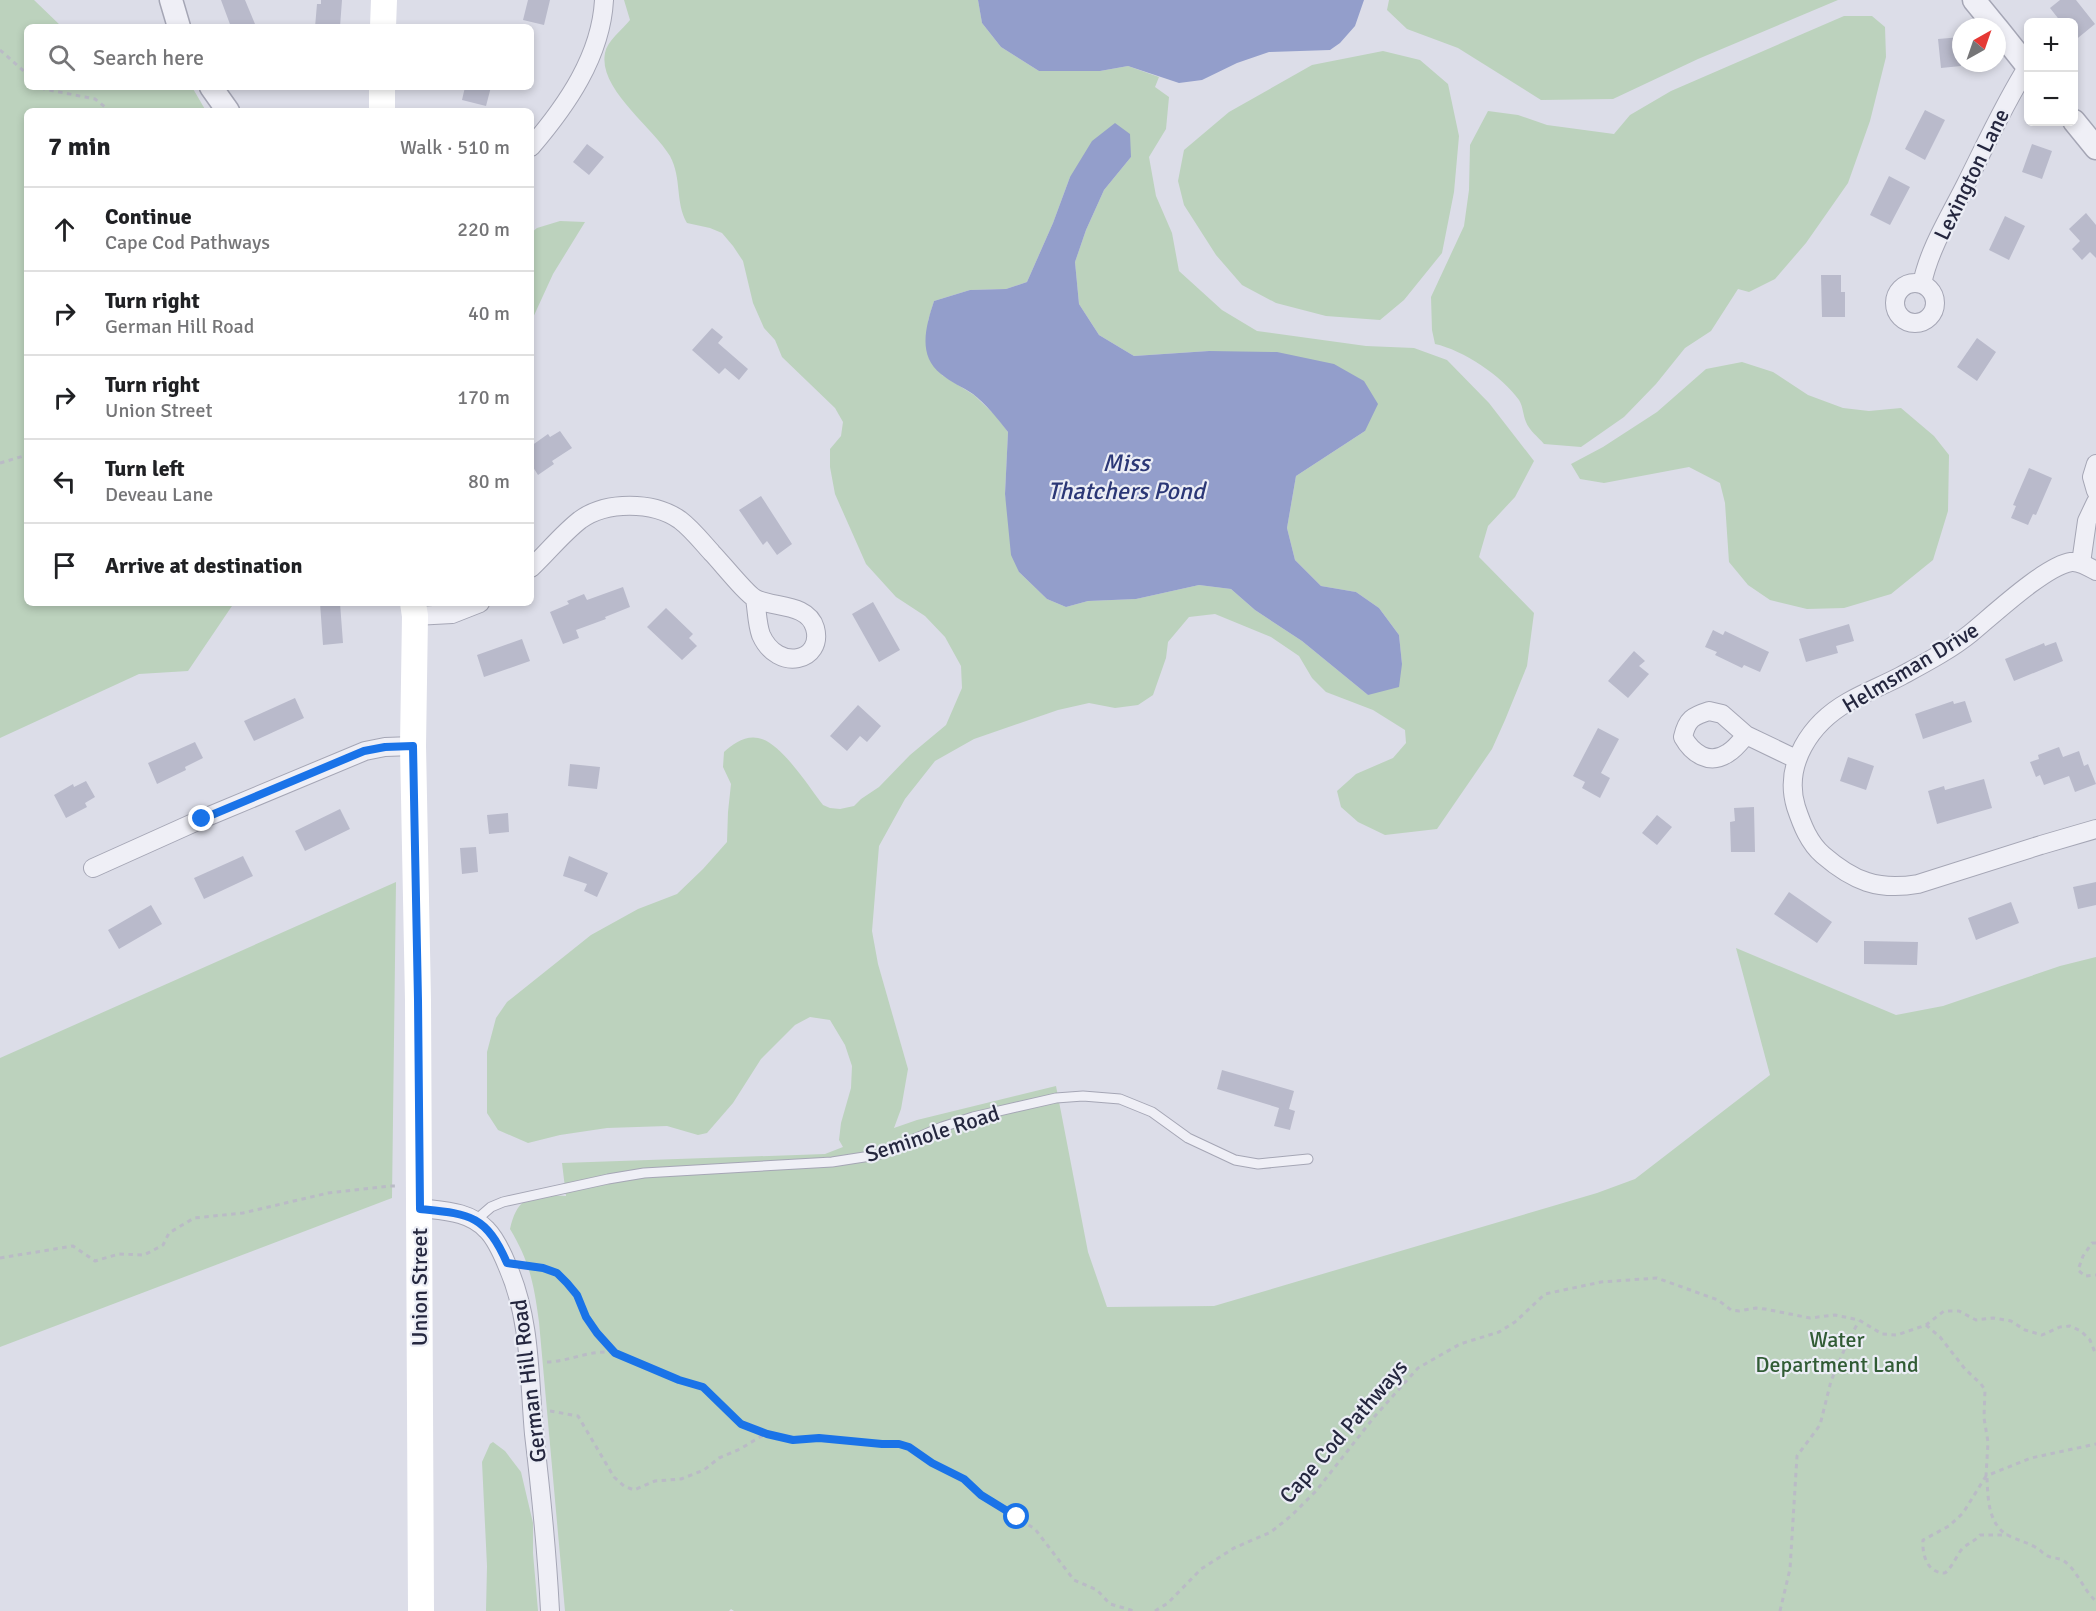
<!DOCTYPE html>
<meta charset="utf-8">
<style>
:root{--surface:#fff;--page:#f2f2f2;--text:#202124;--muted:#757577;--line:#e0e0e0}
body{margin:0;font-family:Signika,sans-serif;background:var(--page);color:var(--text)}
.controls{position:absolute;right:18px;top:18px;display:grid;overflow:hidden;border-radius:9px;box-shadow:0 3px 9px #0003}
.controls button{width:54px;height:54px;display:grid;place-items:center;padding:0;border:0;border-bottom:2px solid var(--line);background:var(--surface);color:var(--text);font:30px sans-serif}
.compass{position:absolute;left:1952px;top:18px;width:54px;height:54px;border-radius:50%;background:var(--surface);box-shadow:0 3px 9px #0003;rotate:40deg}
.stop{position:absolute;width:18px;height:18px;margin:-14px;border:4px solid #1a73e8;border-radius:50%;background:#fff}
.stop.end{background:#1a73e8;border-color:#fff;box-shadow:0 2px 6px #0008}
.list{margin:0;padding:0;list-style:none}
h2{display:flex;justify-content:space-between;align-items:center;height:78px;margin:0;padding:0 24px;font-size:26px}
h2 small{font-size:20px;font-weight:400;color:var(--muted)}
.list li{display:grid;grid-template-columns:39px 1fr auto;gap:18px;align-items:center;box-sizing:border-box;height:84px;padding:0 24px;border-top:2px solid var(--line)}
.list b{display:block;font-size:22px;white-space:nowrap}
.list p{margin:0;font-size:20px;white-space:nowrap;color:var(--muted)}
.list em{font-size:20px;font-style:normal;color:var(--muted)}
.icon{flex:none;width:33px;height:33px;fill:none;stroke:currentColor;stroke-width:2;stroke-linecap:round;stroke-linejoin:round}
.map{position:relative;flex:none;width:2096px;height:1611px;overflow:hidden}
.search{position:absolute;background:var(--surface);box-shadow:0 3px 9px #0003;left:24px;top:24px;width:510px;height:66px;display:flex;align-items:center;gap:15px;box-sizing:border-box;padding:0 21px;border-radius:9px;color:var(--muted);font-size:22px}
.panel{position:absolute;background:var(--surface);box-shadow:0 3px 9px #0003;left:24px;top:108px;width:510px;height:498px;border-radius:9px}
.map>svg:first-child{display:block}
.green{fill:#bcd2bd;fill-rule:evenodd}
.water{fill:#939ecb}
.building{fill:#b9bacb}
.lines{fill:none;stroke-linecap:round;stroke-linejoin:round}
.service-casing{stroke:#a5a6b5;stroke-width:11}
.minor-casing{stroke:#a5a6b5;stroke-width:20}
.tertiary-casing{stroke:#a5a6b5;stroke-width:25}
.path{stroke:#babbc6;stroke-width:3;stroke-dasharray:4.5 4.5;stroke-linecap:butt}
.service{stroke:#efeff6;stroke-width:9}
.minor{stroke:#efeff6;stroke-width:18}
.tertiary{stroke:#efeff6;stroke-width:22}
.secondary{stroke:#fff;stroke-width:26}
.route{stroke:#1a73e8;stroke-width:8}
.labels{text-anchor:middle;stroke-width:4.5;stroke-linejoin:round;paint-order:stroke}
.street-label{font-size:22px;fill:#25273f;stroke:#ebedf5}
.park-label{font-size:22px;fill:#315c35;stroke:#ebedf5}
.water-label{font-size:24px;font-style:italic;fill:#2b3776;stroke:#ebedf5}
</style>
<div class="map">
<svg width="2096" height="1611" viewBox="0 0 2096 1611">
<rect width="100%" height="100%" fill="#dcdde8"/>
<path class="green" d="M0,0H34L62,27H27V87H192L206,111H27V603H234L188,671L139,674L0,738Z
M624,0H978L982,23L1001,47L1039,71H1100L1128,66L1159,77L1155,87L1169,97L1166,129L1149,157L1156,196L1172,233L1179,271L1222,310L1257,331L1366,346L1414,348L1447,360L1489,403L1534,461L1515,497L1488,526L1479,557L1534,613L1527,666L1505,720L1492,749L1437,829L1385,835L1358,822L1341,807L1337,791L1356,774L1393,758L1406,743L1405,730L1373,710L1326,692L1312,678L1299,656L1271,637L1215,614L1189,617L1168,642L1166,658L1153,695L1138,705L1115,708L1089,703L1058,710L974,739L935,761L905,799L879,846L872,931L878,964L908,1069L901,1109L894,1128L917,1120L1056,1086L1088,1252L1107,1307L1214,1306L1597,1193L1635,1179L1770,1075L1736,948L1896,1015L1943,1006L2060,966L2096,957V1611H734L731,1609L729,1611H565L539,1322C534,1285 530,1262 510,1229C518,1194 534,1194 566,1196L562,1163L825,1154L843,1147L839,1140L841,1123L851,1088L852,1066L845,1045L830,1020L810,1017L795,1025L761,1059L733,1103L707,1133L698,1135L667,1126L607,1128L560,1135L528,1143L498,1130L487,1113V1052L496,1018L507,1002L591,935L638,909L677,894L703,869L727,842L728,812L731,784L723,767L724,752C732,744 746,735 758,738C781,742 808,786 823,805L830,808L840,809L854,806L861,799L879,787L910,755L946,725L962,688L961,666L945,637L925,616L896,597L866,564L835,494L830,467V449L841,436L843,422L835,408L782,357L775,340L764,328L753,303L743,261L733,246L722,233L710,228L687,223C675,203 682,178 670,156C653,127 598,89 605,53C607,41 622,30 630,20ZM1131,157L1104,190L1086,230L1075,262L1079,304L1099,335L1134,356L1209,351L1365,431L1296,476L1287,528L1295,560L1321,586L1356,592L1379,608L1399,635L1402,664L1368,695L1302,641L1255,610L1231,589L1199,585L1136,599L1088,601L1066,607L1047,599L1019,572L1005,494L1008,432L996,416L974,395L942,375L928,321L934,301L970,290L1006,289L1027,282L1053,223L1070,177Z
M1389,0H1838L1698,59L1613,99L1541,100L1458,48L1407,29L1387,10Z
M1844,16H1872L1885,27L1886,57L1870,121L1848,183L1806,243L1775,279L1749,292L1738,289L1711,331L1685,348L1656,384L1624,417L1581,447L1544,444C1538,437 1529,430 1526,422C1523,415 1523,406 1519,400C1502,376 1463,350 1435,344L1432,330L1431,297L1464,226L1469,190L1470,145L1488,111L1518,115L1547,125L1614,134L1630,115L1671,91Z
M1383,51L1420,60L1448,84L1459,136L1454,192L1442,253L1404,300L1380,320L1326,316L1276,303L1242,285L1216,255L1184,205L1178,181L1184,150L1229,112L1312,65Z
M560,221L585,222L553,274L531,322V233L537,228Z
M1742,362L1773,372L1808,395L1843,408L1869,411L1901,408L1934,436L1949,455L1948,511L1933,560L1891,594L1844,608L1807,609L1770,600L1748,585L1729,562L1725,503L1720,483L1689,467L1604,483L1580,479L1571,464L1603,447L1657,412L1706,369Z
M396,882L392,1198L0,1347V1058Z
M493,1442L505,1451L521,1472L533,1523V1553L538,1611H486L487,1566L482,1462L490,1444Z"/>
<path class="water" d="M978,0H1364L1355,26L1340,43L1330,50L1269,52L1237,63L1202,80L1179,83L1128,66L1100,71H1039L1001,47L982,23Z
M1115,123L1130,134L1131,157L1104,190L1086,230L1075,262L1079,304L1099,335L1134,356L1209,351L1277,352L1334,364L1364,381L1378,404L1365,431L1296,476L1287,528L1295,560L1321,586L1356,592L1379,608L1399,635L1402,664L1399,687L1368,695L1302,641L1255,610L1231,589L1199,585L1136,599L1088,601L1066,607L1047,599L1019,572L1011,555L1005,494L1008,432C997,418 986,404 973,394C963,387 950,382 941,374C917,355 926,326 934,301L970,290L1006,289L1027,282L1053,223L1070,177L1092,141Z"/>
<path class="building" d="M221,0H245L255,24L246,27H231Z
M321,0H342L340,27H315L317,4H321Z
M528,0H550L544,25L523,20Z
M2060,0H2076L2095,24L2073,42V22H2061L2050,8Z
M1961,37V66L1941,68L1938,39Z
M465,87H491L486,106L462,100Z
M1925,110L1945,120L1925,160L1905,149Z
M587,144L604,157L589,175L573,162Z
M2032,144L2052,151L2042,179L2022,172Z
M1889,176L1910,187L1890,225L1870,215Z
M2086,213L2096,225V258L2090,252L2082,260L2072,249L2080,241L2069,229Z
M2005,216L2025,226L2009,260L1989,250Z
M1821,275H1841V292H1845V317H1822Z
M712,328L723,337L718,343L748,369L739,380L725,368L719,374L692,350Z
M1977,338L1996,352L1977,381L1957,367Z
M560,431L572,448L552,461L554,464L538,475L531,464V446L548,434L550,437Z
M2029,468L2052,478L2036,515L2033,514L2028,525L2011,518L2016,506L2013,505Z
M761,496L792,544L777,555L767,541L763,545L739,510Z
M623,587L630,607L605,617L606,619L576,630L579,638L563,644L550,612L569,604L567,601L584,594L587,600Z
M873,602L900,650L879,662L852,614Z
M320,603H340L343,643L323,645Z
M666,608L693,634L689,638L697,646L682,660L647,627Z
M1849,624L1854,641L1836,646L1838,653L1806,662L1799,639Z
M1713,630L1723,635L1725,631L1769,652L1760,672L1744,665L1742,668L1715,655L1717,652L1705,647Z
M522,639L530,661L484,677L477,655Z
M2056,642L2063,661L2014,681L2005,659L2044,643L2045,646Z
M1634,651L1645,661L1639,666L1649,674L1628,698L1608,681Z
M295,698L304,718L254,741L244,721Z
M1953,701L1954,704L1965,701L1972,722L1923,739L1915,714Z
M858,705L881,726L867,742L860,736L847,751L830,736Z
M1598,728L1619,739L1601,773L1610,778L1600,798L1582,788L1585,782L1573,776Z
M195,742L203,758L185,767L186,770L157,784L148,763Z
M2059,747L2063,757L2079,751L2084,766L2088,764L2096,784L2075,792L2069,776L2044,785L2040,775L2036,777L2030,762L2039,759L2038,755Z
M1848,757L1874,766L1866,790L1840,781Z
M570,764L600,767L597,789L568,786Z
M1984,779L1992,808L1937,824L1928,791L1944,786L1945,790Z
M86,781L95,797L85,803L87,807L66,818L54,795L73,784L74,787Z
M1754,807L1755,852H1731L1730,822L1735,821L1734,808Z
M340,809L350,829L305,851L295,831Z
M508,813L509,832L489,834L487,815Z
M1657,815L1672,827L1657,845L1642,833Z
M476,847L478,872L462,874L460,848Z
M243,856L253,876L204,899L194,878Z
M569,856L608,873L597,897L584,891L587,884L563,876Z
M2096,882V905L2078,909L2073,887Z
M1789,892L1832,922L1817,943L1774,914Z
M2011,902L2019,923L1976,940L1968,918Z
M151,905L162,924L119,949L108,930Z
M1864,941L1918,942L1917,965L1864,964Z
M1222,1070L1294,1091L1289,1109L1295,1111L1290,1130L1274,1126L1279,1108L1217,1089Z"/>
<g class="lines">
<defs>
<path id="service" d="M476,1220L491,1207L503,1202L608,1179L644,1173L832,1162L877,1155L942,1127L973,1117L1056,1098L1083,1096L1120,1099L1152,1112L1188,1138L1235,1160L1258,1164L1308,1159"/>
<path id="minor" d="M531,147C567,105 601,56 604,0
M1895 303a20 20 0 1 1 40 0a20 20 0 1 1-40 0Z
M1922,284C1929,249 1950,216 1966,184C1986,144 2004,104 2028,66
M2096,464L2092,477L2096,491
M2081,563L2087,521L2096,502
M531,568C548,552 562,534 580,520C606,501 653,501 680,520C692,529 702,542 712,553C721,562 747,595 756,599C774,608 808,603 815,628C824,661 778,673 761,635C757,624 757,610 755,599
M2096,571C2089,567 2079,561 2071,562C2045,566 1993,615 1971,633C1950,650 1925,663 1901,676C1884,685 1865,692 1848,702C1811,723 1783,764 1796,807C1802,825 1809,843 1823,855C1853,881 1878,891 1918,884L2041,845L2096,829
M415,616L452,614L480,603
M1709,711L1722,714L1746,735C1741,741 1735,749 1728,753C1709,766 1692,753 1683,737C1687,719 1693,716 1709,711Z
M1746,735L1796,759
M93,868L202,819L365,751L385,747L413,746
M420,1208C444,1211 469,1211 487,1230C496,1239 502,1253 507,1265C531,1319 529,1377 534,1434C541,1493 547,1552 550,1611"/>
<path id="tertiary" d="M171,0L179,27
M1974,0L1996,27
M1997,28L2028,67
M211,87L228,111
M2074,121L2096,148"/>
</defs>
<use href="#service" class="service-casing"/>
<use href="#minor" class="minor-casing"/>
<use href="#tertiary" class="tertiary-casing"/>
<path class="path" d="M0,50L27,74
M41,87L44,89L95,99L110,111
M0,463L27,455
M2096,1243H2092L2083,1256L2078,1270L2085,1276L2096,1275
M0,1258L73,1246L95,1261L119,1254L144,1255L163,1245L169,1233L194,1218L243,1213L328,1193L390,1186H397
M526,1266L543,1268L557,1273L567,1283L577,1295L586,1317L597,1333L615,1353L679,1380L703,1387L741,1424L767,1434L793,1440L819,1438L882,1444H899L909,1447L932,1463L964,1479L981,1495L1035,1529L1074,1580L1097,1590L1110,1604L1134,1611
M1926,1325L1940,1337L1965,1369L1981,1384L1985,1390L1984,1418L1988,1442L1986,1476L2031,1458L2096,1444
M547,1362C568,1362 595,1348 614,1353
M550,1411L578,1416L614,1477L624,1486L634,1490L655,1481L681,1479L704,1470L719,1458L740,1449L765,1434
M1986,1476L1963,1513L1949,1526L1923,1540C1922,1555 1927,1573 1945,1573C1954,1565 1957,1554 1963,1548C1969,1543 1975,1541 1980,1535H2008
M1987,1478C1988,1500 1988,1529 2014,1538C2021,1541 2028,1543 2035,1547C2040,1549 2042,1553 2046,1555C2051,1559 2058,1557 2064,1561C2078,1571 2083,1590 2096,1601
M1155,1611L1168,1603L1201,1569L1234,1548L1271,1532L1292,1515L1316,1491L1375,1416L1418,1368L1460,1344L1499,1332L1515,1322L1545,1294L1601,1282L1657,1278L1718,1300L1731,1310L1739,1311L1756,1308L1765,1309L1810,1318L1835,1315L1859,1320L1882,1334L1897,1335L1926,1325L1944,1311H1959L1976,1320L1993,1318L2011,1321L2025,1330L2042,1335L2060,1327L2070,1326L2081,1331L2090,1340L2096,1355
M1780,1611L1790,1569L1797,1456L1820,1425L1831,1381L1848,1341L1859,1321"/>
<use href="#service" class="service"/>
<use href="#minor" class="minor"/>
<use href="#tertiary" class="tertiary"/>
<path class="secondary" d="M383,27L384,0
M382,111V87
M413,603L415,616L413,746L418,1000L421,1611"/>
</g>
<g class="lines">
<path class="route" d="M202,819L364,751L385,747L413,746L418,1000L420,1209C468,1214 486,1214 507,1263L543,1268L557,1273L567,1283L577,1295L586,1317L597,1333L615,1353L679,1380L703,1387L741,1424L767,1434L793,1440L819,1438L882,1444H899L909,1447L932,1463L964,1479L981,1495L1017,1517"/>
</g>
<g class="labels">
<g class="street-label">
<text transform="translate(1971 174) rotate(-64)" y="8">Lexington Lane</text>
<text transform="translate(1910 667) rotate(-31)" y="8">Helmsman Drive</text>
<text transform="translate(932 1133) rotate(-18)" y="8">Seminole Road</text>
<text transform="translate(419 1287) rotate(-90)" y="8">Union Street</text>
<text transform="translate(528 1381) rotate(-97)" y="8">German Hill Road</text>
<text transform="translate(1343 1431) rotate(-49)" y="8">Cape Cod Pathways</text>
</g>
<g class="park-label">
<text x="1837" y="1347">Water<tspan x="1837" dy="25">Department Land</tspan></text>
</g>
<g class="water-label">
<text x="1126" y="471">Miss<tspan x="1126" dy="28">Thatchers Pond</tspan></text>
</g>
</g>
</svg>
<div class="controls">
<button>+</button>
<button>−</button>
</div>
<svg class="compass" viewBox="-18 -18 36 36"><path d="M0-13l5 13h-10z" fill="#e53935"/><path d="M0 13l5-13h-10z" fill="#757577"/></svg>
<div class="stop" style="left:1017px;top:1517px"></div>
<div class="stop end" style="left:202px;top:819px"></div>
<div class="search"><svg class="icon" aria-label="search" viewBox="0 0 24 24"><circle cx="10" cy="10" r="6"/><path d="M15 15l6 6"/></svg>Search here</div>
<section class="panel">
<h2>7 min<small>Walk · 510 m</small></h2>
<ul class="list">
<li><svg class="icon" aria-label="ahead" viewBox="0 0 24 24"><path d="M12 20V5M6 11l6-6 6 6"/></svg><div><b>Continue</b><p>Cape Cod Pathways</p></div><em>220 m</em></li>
<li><svg class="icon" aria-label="right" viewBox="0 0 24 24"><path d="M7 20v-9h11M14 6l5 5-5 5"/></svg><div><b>Turn right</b><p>German Hill Road</p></div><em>40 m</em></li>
<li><svg class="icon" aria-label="right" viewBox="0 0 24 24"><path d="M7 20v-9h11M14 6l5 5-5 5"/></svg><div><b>Turn right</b><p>Union Street</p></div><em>170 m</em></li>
<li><svg class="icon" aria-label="left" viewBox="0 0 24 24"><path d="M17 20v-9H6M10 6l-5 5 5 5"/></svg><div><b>Turn left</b><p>Deveau Lane</p></div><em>80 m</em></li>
<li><svg class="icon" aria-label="arrive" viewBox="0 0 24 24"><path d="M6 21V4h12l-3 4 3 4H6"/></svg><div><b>Arrive at destination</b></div></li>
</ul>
</section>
</div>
